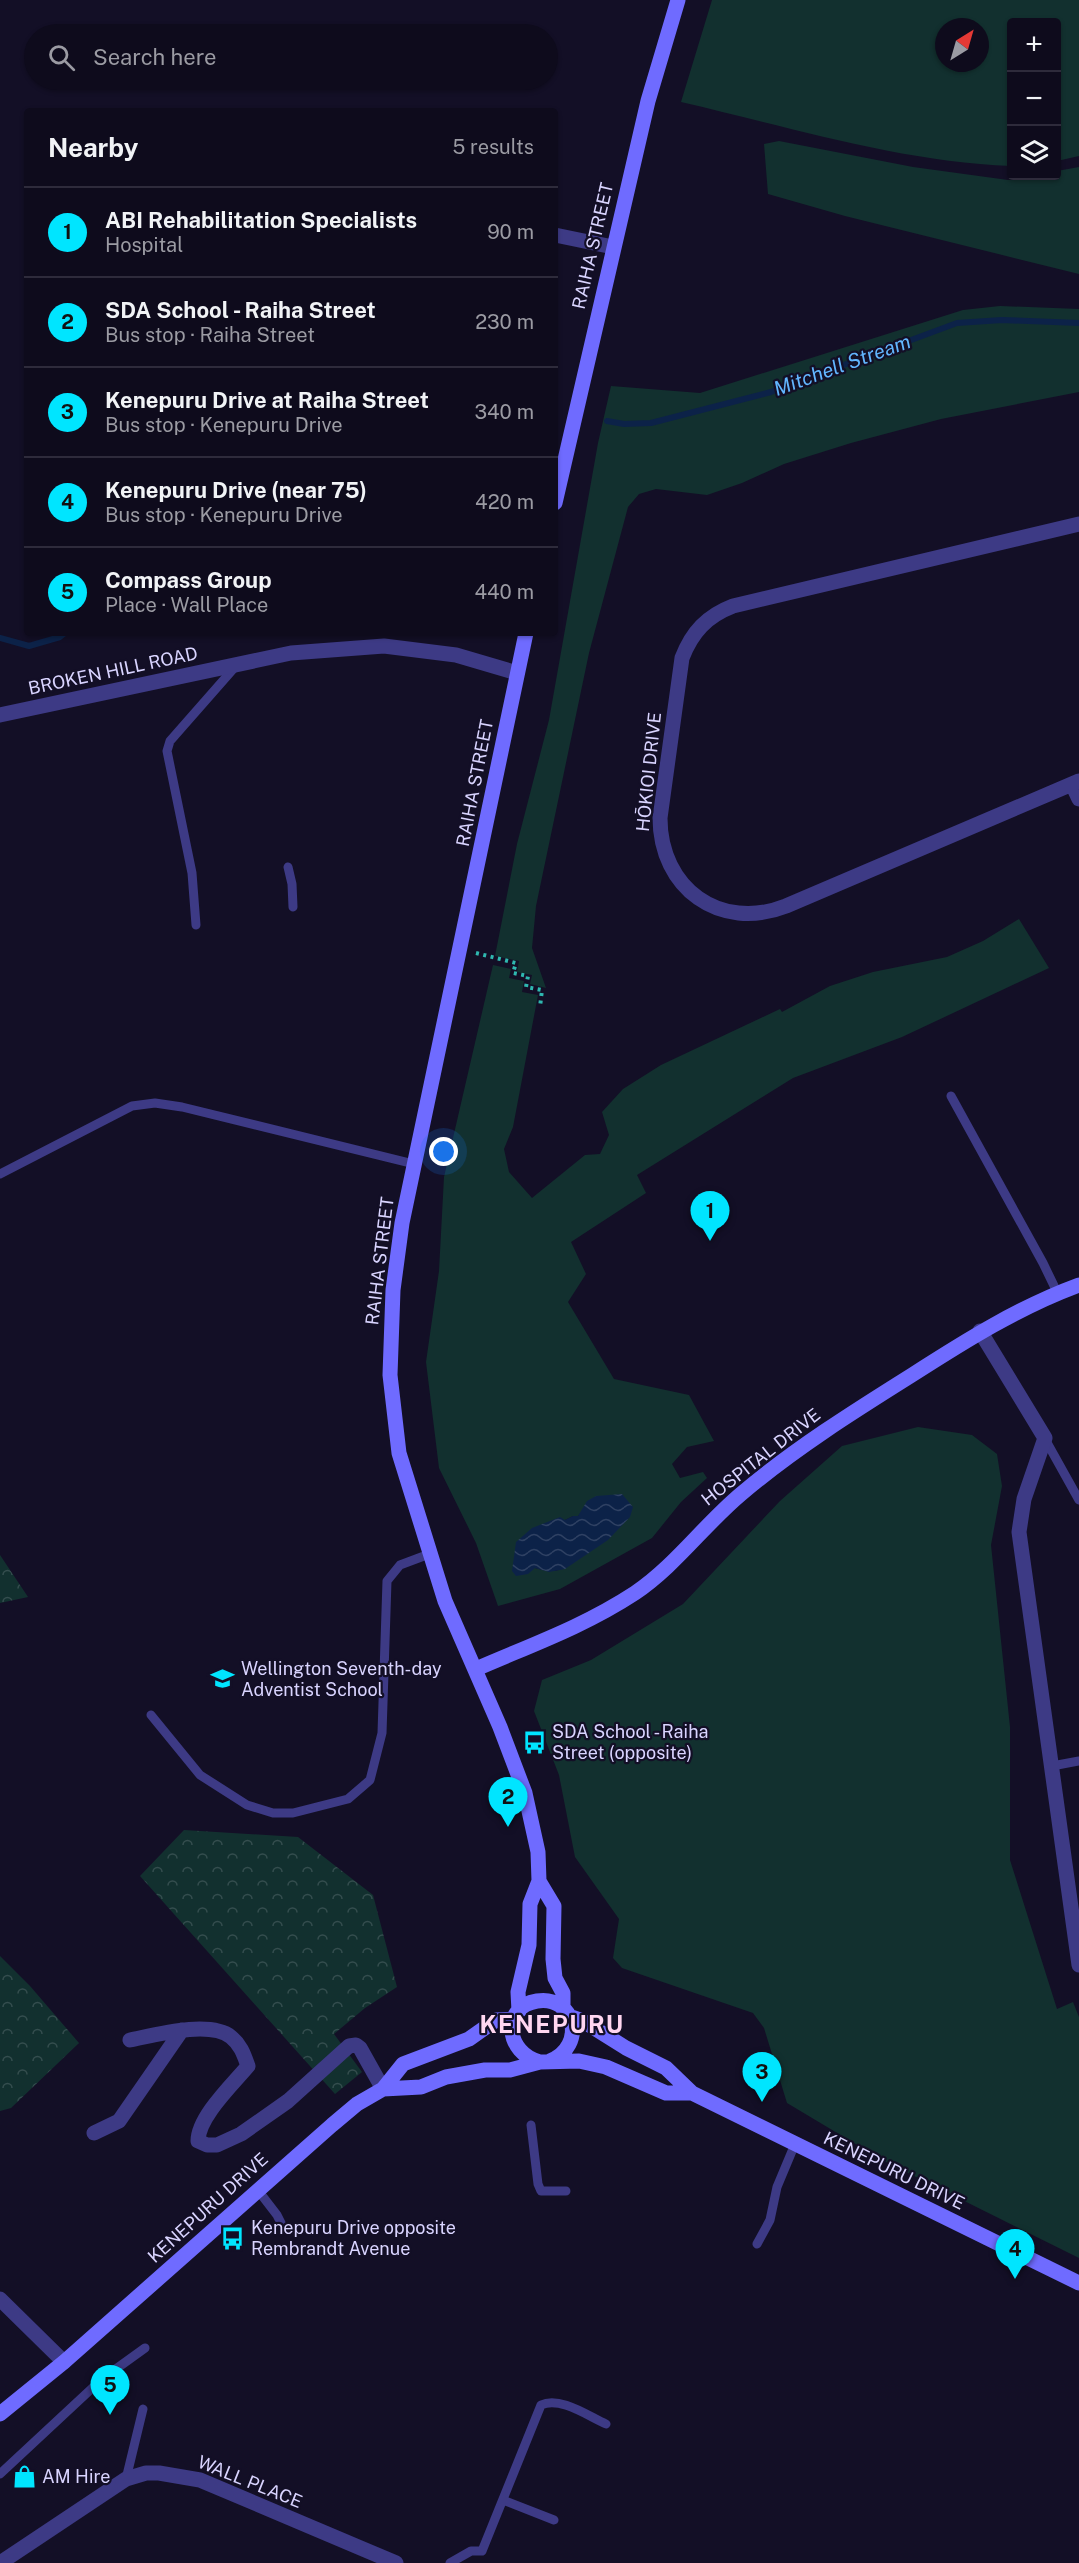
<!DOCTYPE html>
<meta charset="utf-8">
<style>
:root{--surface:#0e0b1c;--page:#1c1929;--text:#f1f3f6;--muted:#9b9ba3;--line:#2e2b3b;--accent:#00e5ff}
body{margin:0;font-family:"Public Sans",sans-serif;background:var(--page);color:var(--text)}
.controls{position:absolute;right:18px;top:18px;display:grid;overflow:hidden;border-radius:6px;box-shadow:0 2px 4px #0004}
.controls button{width:54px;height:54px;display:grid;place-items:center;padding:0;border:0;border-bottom:2px solid var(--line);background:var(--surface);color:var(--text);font:30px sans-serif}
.compass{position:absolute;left:935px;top:18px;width:54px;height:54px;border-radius:50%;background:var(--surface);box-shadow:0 2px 4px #0004;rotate:37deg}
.you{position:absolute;left:444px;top:1152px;width:21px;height:21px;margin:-15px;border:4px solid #fff;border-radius:50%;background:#1a73e8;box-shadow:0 0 0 9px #1a73e833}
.badge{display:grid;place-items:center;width:39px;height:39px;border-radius:50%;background:var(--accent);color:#111;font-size:20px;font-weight:700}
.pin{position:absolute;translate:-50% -50px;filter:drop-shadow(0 2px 3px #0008)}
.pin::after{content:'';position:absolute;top:32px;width:21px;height:18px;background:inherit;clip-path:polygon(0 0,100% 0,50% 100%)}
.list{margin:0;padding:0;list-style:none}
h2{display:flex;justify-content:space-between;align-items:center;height:78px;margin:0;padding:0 24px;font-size:26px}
h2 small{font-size:20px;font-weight:400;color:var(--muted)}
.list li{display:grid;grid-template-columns:39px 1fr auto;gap:18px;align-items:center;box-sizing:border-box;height:90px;padding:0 24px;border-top:2px solid var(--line)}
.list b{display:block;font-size:22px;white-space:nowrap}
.list p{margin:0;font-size:20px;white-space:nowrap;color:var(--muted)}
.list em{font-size:20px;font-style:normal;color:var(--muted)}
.icon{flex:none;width:33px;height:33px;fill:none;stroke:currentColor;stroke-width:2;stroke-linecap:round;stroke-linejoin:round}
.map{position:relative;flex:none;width:1079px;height:2563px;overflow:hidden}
.search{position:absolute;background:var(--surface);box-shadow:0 2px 4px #0004;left:24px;top:24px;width:534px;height:66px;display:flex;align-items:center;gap:15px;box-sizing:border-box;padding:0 21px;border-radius:33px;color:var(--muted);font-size:22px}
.panel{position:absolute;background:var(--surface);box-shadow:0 2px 4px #0004;left:24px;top:108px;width:534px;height:528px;border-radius:6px}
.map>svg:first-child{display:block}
.green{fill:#12302f;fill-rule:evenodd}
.forest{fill:url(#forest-crowns)}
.water{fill:url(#water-waves)}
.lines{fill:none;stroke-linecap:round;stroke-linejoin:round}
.stream{stroke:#0c2248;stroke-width:6}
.path{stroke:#2fb8b0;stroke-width:4;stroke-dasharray:3 4.5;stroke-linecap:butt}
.lane{stroke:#3d3a85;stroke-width:9}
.street{stroke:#3d3a85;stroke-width:15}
.secondary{stroke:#6f6bff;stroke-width:15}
.labels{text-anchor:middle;stroke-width:4.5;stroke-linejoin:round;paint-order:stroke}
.street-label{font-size:18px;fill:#d9d4ff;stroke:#130f26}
.poi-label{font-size:18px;fill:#d9d4ff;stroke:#130f26;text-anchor:start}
.water-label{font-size:20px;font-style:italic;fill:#62b6ff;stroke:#130f26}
.district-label{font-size:24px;font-weight:bold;letter-spacing:1.5px;fill:#ffd6f0;stroke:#130f26}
</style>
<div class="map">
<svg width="1079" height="2563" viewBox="0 0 1079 2563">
<defs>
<pattern id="forest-crowns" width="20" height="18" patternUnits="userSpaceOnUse" patternTransform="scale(1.5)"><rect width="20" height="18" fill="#12302f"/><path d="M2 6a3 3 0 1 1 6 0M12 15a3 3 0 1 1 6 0" fill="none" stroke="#344d4e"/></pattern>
<pattern id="water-waves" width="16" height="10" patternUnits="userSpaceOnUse" patternTransform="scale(1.5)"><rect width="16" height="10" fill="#0c2248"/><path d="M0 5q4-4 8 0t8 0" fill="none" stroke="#2f4163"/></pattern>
</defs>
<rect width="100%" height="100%" fill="#130f26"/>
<path class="green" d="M712,0H1079V156L1057,161L1056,22H1012L1011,166C901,162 789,127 681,102ZM944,27H980V63H944Z
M779,141L913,167L1008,180L1033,176H1056L1057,171L1079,167V274L845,216L768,194L764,144Z
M1000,306L1079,309V392L941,419L851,443L784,464L742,483L707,495L656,489L639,494L628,507L589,653L536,906L532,948L546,988L530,984L532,975L517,972L519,961L495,956L517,844L549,720L598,443L611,386L700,393L963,310Z
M1019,919L1049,968L902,1037L793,1078L637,1175L646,1193L571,1242L586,1274L568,1302L614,1379L689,1395L714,1441L687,1447L672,1464L680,1478L703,1472L707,1478L681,1502L652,1538L560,1589L498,1606L476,1543L439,1468L426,1362L439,1271L444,1177L493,965L511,969L509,978L524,981L522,992L538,995L513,1127L504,1149L509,1172L532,1198L585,1155L600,1154L609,1135L602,1112L623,1089L661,1065L780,1009L782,1012L830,986L873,972L947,957L983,941ZM586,1506L584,1554C565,1569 559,1575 535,1568L565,1520L573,1516H578Z
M918,1427L972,1435L997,1454L1002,1486L991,1545L1010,1727V1860L1057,2009L1073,2002L1079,2017V2258L884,2161L787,2103L764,2028L753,2013L622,1968L613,1958L619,1919L575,1857L559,1775L534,1711L542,1680L591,1660L683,1604L780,1501L842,1446Z"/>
<path class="forest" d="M0,1555L28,1597L0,1603Z
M184,1830L298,1837L373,1895L397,1987L365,2008L334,2034L362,2072L335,2094L140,1876Z
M0,1956L30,1986L79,2043L11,2108L0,2111Z"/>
<path class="water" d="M622,1494L633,1507L630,1517L608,1540L565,1569L549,1572L535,1568L528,1574L516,1576L512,1571L516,1542L532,1528L560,1517L565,1520L573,1516H578L587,1501L596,1496Z"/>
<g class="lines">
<path class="stream" d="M607,421L624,424L651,423L771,392L957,323L1002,320L1079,323
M0,638L29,646L60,637L65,633"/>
<path class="path" d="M476,953L516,963L513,973L528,976L526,987L542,990L540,1007"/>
<path class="lane" d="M288,867L292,884L293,907
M196,925L192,873L167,751L170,741L235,667
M951,1096L1043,1263L1057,1292
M0,1174L132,1106L155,1103L182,1107L414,1164
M1045,1439L1079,1500
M151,1715L200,1775L247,1805L273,1813H293L348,1799L370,1780L382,1733L387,1581L400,1565L432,1553
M1052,1766L1079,1761
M531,2125L538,2184L541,2191H566
M257,2189L277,2215L281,2223
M757,2244L770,2220L777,2187L795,2144
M0,2474L102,2379L145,2348
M126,2479L143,2409
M503,2500L554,2520
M450,2563L471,2551H482L541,2405C560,2396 588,2416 606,2424"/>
<path class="street" d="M555,235L613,247
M1079,524L733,606C707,616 692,632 682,658L660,818C660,888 720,932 786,906L1079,781
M0,715L291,653L384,646L456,655L517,673
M1072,784L1079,799
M980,1331L1045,1438L1024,1499L1019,1532L1079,1965
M130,2040C155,2035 210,2020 231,2037C241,2045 244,2055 248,2066C233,2084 198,2117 198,2141L207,2145H217L241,2134L288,2101L349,2046L356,2045L360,2048L383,2089
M94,2133L119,2121L182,2030
M0,2299L64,2362
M0,2563L126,2479L146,2473H159L200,2480L396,2563"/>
<path class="secondary" d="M555,503L648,101L678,0
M476,1669C531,1645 583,1627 635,1593C675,1566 704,1525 741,1494C794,1449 853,1412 912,1375C965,1341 1019,1307 1079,1285
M539,1881L554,1906L553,1959L555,1978L563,1993V2009
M519,2011L518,1992L529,1945L530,1904L539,1881L538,1852L525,1793L500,1727L445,1601L399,1453L390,1375L393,1290L402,1223L526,633
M569,2016L583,2021L626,2048L666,2068L692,2093L1079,2283
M540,2062C506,2054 500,2007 537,2001C575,1995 587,2046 550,2061
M383,2089L421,2087L446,2077L485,2070H510L540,2062L579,2061L606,2067L666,2093H692
M0,2414L64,2362L332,2125L357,2104L383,2089L403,2064L469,2039L496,2020L514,2019"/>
</g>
<defs>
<symbol id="school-bare" viewBox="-9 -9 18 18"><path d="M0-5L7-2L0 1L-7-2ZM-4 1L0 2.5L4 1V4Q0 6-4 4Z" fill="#00e5ff" stroke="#130f26" stroke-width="2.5" paint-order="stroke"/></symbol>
<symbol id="bus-bare" viewBox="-9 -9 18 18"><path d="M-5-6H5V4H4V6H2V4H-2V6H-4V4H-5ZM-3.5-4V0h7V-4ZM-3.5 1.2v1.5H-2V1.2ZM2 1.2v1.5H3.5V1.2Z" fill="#00e5ff" stroke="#130f26" stroke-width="2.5" paint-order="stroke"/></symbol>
<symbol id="shop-bare" viewBox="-9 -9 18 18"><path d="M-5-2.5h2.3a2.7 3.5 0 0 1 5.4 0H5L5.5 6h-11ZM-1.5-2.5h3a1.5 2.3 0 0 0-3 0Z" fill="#00e5ff" stroke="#130f26" stroke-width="2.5" paint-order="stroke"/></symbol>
</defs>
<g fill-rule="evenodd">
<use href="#school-bare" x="206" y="1662" width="33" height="33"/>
<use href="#bus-bare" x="518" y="1726" width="33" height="33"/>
<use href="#bus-bare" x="216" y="2222" width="33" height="33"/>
<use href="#shop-bare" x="8" y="2460" width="33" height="33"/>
</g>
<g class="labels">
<g class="street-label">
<text transform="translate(593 246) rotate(-77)" y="6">RAIHA STREET</text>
<text transform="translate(113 671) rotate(-12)" y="6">BROKEN HILL ROAD</text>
<text transform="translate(649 772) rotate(-84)" y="6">HŌKIOI DRIVE</text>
<text transform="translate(475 783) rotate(-79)" y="6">RAIHA STREET</text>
<text transform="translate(380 1261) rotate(-83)" y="6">RAIHA STREET</text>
<text transform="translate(761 1457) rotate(-38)" y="6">HOSPITAL DRIVE</text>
<text transform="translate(894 2171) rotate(26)" y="6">KENEPURU DRIVE</text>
<text transform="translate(208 2208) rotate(-42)" y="6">KENEPURU DRIVE</text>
<text transform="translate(250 2482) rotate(22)" y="6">WALL PLACE</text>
</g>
<g class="poi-label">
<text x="241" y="1675">Wellington Seventh-day<tspan x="241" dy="21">Adventist School</tspan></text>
<text x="552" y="1738">SDA School - Raiha<tspan x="552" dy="21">Street (opposite)</tspan></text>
<text x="251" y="2234">Kenepuru Drive opposite<tspan x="251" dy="21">Rembrandt Avenue</tspan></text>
<text x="42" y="2483">AM Hire</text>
</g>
<g class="water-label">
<text transform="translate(842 365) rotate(-20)" y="7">Mitchell Stream</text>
</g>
<g class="district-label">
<text x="552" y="2033">KENEPURU</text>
</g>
</g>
</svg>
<div class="controls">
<button>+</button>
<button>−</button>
<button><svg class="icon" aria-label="layers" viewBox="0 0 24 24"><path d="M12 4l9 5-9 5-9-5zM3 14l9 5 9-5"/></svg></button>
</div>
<svg class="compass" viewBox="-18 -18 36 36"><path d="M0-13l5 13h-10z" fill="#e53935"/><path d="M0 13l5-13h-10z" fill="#9b9ba3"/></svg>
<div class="you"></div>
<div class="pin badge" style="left:710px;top:1241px">1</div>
<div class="pin badge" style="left:508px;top:1827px">2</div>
<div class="pin badge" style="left:762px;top:2102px">3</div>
<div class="pin badge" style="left:1015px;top:2279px">4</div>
<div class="pin badge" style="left:110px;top:2415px">5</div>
<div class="search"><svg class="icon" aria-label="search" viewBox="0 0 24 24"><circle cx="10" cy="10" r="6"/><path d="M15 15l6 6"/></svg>Search here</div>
<section class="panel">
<h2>Nearby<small>5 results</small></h2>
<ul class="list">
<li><span class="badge">1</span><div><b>ABI Rehabilitation Specialists</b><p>Hospital</p></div><em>90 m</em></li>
<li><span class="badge">2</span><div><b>SDA School - Raiha Street</b><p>Bus stop · Raiha Street</p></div><em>230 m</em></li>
<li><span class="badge">3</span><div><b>Kenepuru Drive at Raiha Street</b><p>Bus stop · Kenepuru Drive</p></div><em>340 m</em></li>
<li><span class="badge">4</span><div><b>Kenepuru Drive (near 75)</b><p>Bus stop · Kenepuru Drive</p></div><em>420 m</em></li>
<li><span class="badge">5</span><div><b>Compass Group</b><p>Place · Wall Place</p></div><em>440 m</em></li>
</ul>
</section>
</div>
